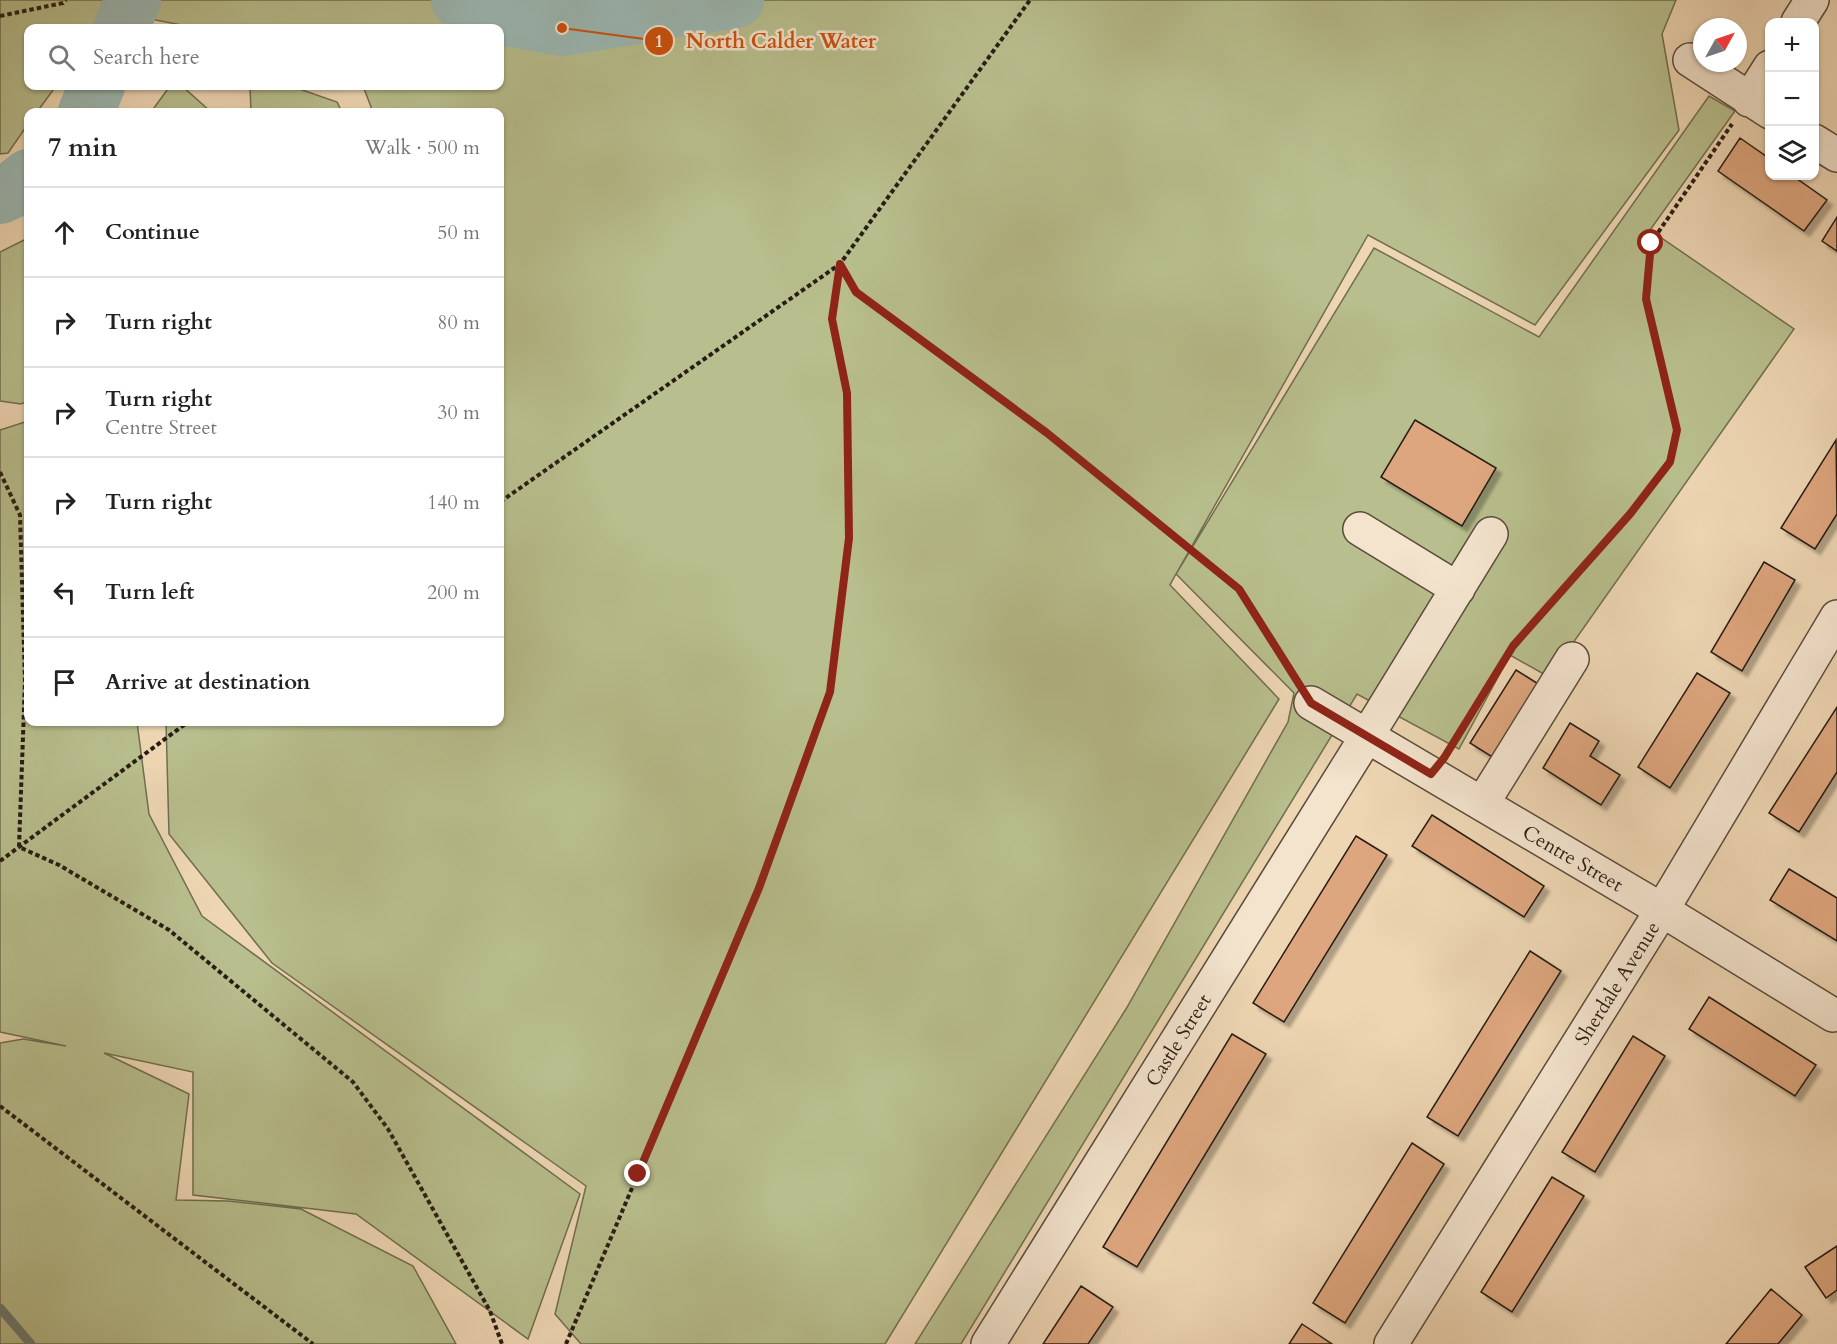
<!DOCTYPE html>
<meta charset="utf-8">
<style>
:root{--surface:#fff;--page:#f6f6f6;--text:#222;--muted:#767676;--line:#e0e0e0}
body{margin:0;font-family:Cardo,serif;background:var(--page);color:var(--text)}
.controls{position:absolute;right:18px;top:18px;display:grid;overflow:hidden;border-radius:12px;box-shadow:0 2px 4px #0004}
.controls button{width:54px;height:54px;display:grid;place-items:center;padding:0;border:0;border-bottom:2px solid var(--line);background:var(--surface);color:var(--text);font:30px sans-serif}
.compass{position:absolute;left:1693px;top:18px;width:54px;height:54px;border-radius:50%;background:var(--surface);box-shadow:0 2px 4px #0004;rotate:50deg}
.stop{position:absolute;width:18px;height:18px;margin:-14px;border:4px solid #8f2418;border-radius:50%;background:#fff}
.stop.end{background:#8f2418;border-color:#fff;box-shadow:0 2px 6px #0008}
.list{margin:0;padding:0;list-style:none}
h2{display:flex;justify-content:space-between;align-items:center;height:78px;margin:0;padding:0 24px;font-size:26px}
h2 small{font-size:20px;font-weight:400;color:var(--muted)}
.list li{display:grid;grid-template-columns:39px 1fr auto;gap:18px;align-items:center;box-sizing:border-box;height:90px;padding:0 24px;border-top:2px solid var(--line)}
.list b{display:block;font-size:22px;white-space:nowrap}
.list p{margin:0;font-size:20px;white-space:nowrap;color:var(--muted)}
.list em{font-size:20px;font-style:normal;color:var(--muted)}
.icon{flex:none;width:33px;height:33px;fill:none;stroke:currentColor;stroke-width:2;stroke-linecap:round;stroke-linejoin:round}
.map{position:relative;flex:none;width:1837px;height:1344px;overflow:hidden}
.search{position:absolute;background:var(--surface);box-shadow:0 2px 4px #0004;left:24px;top:24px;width:480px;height:66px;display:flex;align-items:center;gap:15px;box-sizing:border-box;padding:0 21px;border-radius:12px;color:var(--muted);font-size:22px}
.panel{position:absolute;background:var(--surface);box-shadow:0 2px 4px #0004;left:24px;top:108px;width:480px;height:618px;border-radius:12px}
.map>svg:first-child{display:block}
.green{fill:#b8be8d;stroke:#706e50;stroke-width:1.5}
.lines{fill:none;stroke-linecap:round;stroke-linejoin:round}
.stream{stroke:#6d7a73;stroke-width:9}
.river{stroke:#9bb8b3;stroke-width:56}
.building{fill:#dea67e;stroke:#281d14;stroke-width:1.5;filter:url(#shadow)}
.minor-casing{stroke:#5a4b3c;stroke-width:36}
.path{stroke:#281d14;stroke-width:4;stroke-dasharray:4.5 3;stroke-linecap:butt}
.minor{stroke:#f4e4ce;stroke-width:33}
.route{stroke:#8f2418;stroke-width:8}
.labels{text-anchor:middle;stroke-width:5;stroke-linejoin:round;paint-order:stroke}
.street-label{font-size:20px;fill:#281d14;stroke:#f4e4ce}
.leader{fill:none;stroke:#cb500d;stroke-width:2}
.callout-dot{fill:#cb500d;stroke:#f4e4ce;stroke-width:2}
.mark-label{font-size:18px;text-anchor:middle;font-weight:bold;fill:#fff}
.callout-label{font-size:21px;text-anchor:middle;font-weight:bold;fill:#cb500d;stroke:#f4e4ce;stroke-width:5;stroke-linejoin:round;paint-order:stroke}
</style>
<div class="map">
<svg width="1837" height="1344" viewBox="0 0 1837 1344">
<defs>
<filter id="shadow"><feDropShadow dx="5.5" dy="5.5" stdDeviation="1.5" flood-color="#0004"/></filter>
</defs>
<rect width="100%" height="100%" fill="#eed6b3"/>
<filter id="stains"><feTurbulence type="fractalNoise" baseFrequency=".00333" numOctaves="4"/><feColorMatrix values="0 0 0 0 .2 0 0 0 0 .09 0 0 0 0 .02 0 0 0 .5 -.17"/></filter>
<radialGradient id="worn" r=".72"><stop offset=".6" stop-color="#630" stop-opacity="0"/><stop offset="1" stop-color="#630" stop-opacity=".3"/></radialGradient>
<path class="green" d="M0,0H1676L1662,34L1679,130L1535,325L1368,235L1176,574L1374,248L1539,337L1709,96L1735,111L1650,230L1794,329L1549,677L1510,655L1459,749L1357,694L961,1344H915L1126,1009L1288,722L1294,693L1176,574L1170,585L1279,699L885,1344H581L555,1314L586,1186L272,963L169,834L166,722H500V112H373L363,86H500V28H197L109,11L97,28H28V86H56L37,112H28V124L8,153L0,154Z
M170,86H182L211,112H151Z
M250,86H291L337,102L342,112H251Z
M28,238V401L21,404L0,401V252Z
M28,421V722H137L149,814L202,916L580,1194L528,1339L356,1214L193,1195V1072L104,1053L189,1094L176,1200L228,1201L301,1209L413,1266L456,1344H0V1043L23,1039L66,1046L0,1032V430Z"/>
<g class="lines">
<path class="stream" d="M0,1308L31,1344"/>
<path class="river" d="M459,0L478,13L562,28L736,0
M121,28L133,0
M86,112L97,86
M0,196L11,191L28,177"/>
</g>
<path class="building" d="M1740,138L1770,159V176H1793L1827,200L1804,231L1718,171Z
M1837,217V251L1822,241Z
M1415,420L1496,468L1462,526L1381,477Z
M1836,440L1837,514L1815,549L1781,528Z
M1764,562L1795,580L1742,671L1711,652Z
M1516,670L1548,690L1502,763L1470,743Z
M1697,673L1730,693L1670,788L1638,767Z
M1837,707V772L1799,832L1769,813Z
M1570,723L1599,741L1590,756L1620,775L1601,805L1543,768Z
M1432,815L1544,886L1524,917L1412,846Z
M1356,836L1387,855L1284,1022L1253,1003Z
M1789,869L1837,898V941L1770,900Z
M1530,951L1561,971L1458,1136L1427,1117Z
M1709,997L1816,1065L1795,1096L1689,1029Z
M1232,1034L1266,1054L1137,1267L1103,1247Z
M1633,1036L1665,1056L1595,1172L1562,1152Z
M1412,1143L1444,1164L1345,1323L1313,1303Z
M1552,1177L1584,1196L1512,1312L1481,1292Z
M1837,1246V1290L1826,1298L1805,1267Z
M1081,1286L1113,1307L1088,1344H1043Z
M1771,1289L1802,1315L1778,1344H1726Z
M1302,1324L1332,1344H1289Z"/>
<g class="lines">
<defs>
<path id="minor" d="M1798,22L1812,0
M1690,60L1770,112
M1749,100L1770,67
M1814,141L1837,155
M1360,529L1458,589
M1311,703L1662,910L1833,1015
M1482,804L1572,659
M988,1344L1367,736L1491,534
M1391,1344L1662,910L1837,617"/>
</defs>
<use href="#minor" class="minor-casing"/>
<path class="path" d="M0,16L63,3L66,0
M840,264L856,293L1047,433L1239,589L1294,676
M0,472L20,515L25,681L19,847L59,865L169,930L353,1082L388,1129L490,1311L502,1344
M500,502L840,264L1030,0
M1450,750L1513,646L1630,514L1670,462L1677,430L1646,299L1651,243L1732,124
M0,861L188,722
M0,1106L313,1344
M566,1344L759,888L830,692L849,538L847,393L832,319L840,264"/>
<use href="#minor" class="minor"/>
</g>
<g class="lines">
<path class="route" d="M638,1174L759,888L830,692L849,538L847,393L832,319L840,264L856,292L1047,433L1239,589L1311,703L1431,774L1444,758L1513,646L1630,514L1670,462L1677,430L1646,299L1651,243"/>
</g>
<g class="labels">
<g class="street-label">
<text transform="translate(1573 858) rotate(30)" y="7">Centre Street</text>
<text transform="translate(1617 983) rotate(-58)" y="7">Sherdale Avenue</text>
<text transform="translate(1178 1040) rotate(-58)" y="7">Castle Street</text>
</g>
</g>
<path class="leader" d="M562 28L659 41"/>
<g class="callout-dot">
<circle cx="562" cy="28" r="6"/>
<circle cx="659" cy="41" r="15"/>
</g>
<g class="mark-label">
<text x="659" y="47">1</text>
</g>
<g class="callout-label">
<text x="781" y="48">North Calder Water</text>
</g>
<rect width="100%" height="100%" filter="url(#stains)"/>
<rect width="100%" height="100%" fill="url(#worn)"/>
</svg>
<div class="controls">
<button>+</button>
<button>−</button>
<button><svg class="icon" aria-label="layers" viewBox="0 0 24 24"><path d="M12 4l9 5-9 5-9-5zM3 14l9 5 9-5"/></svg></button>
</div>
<svg class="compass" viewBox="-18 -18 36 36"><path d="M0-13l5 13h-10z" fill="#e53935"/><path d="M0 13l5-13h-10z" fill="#767676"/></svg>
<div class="stop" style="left:1651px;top:243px"></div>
<div class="stop end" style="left:638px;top:1174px"></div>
<div class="search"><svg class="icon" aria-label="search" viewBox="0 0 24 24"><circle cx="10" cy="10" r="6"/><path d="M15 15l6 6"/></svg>Search here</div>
<section class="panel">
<h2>7 min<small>Walk · 500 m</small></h2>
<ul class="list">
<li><svg class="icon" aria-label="ahead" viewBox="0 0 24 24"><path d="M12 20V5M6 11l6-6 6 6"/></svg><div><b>Continue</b></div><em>50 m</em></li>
<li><svg class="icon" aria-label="right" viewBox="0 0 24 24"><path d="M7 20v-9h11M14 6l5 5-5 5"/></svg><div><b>Turn right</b></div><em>80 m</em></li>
<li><svg class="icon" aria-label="right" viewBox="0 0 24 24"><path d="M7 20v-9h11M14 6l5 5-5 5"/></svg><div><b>Turn right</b><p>Centre Street</p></div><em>30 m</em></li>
<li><svg class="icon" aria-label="right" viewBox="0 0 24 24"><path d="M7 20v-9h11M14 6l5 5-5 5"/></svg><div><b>Turn right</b></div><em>140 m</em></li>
<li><svg class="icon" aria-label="left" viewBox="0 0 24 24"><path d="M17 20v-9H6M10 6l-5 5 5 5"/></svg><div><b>Turn left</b></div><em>200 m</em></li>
<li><svg class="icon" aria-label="arrive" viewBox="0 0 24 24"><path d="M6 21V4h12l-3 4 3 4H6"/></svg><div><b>Arrive at destination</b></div></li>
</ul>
</section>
</div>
